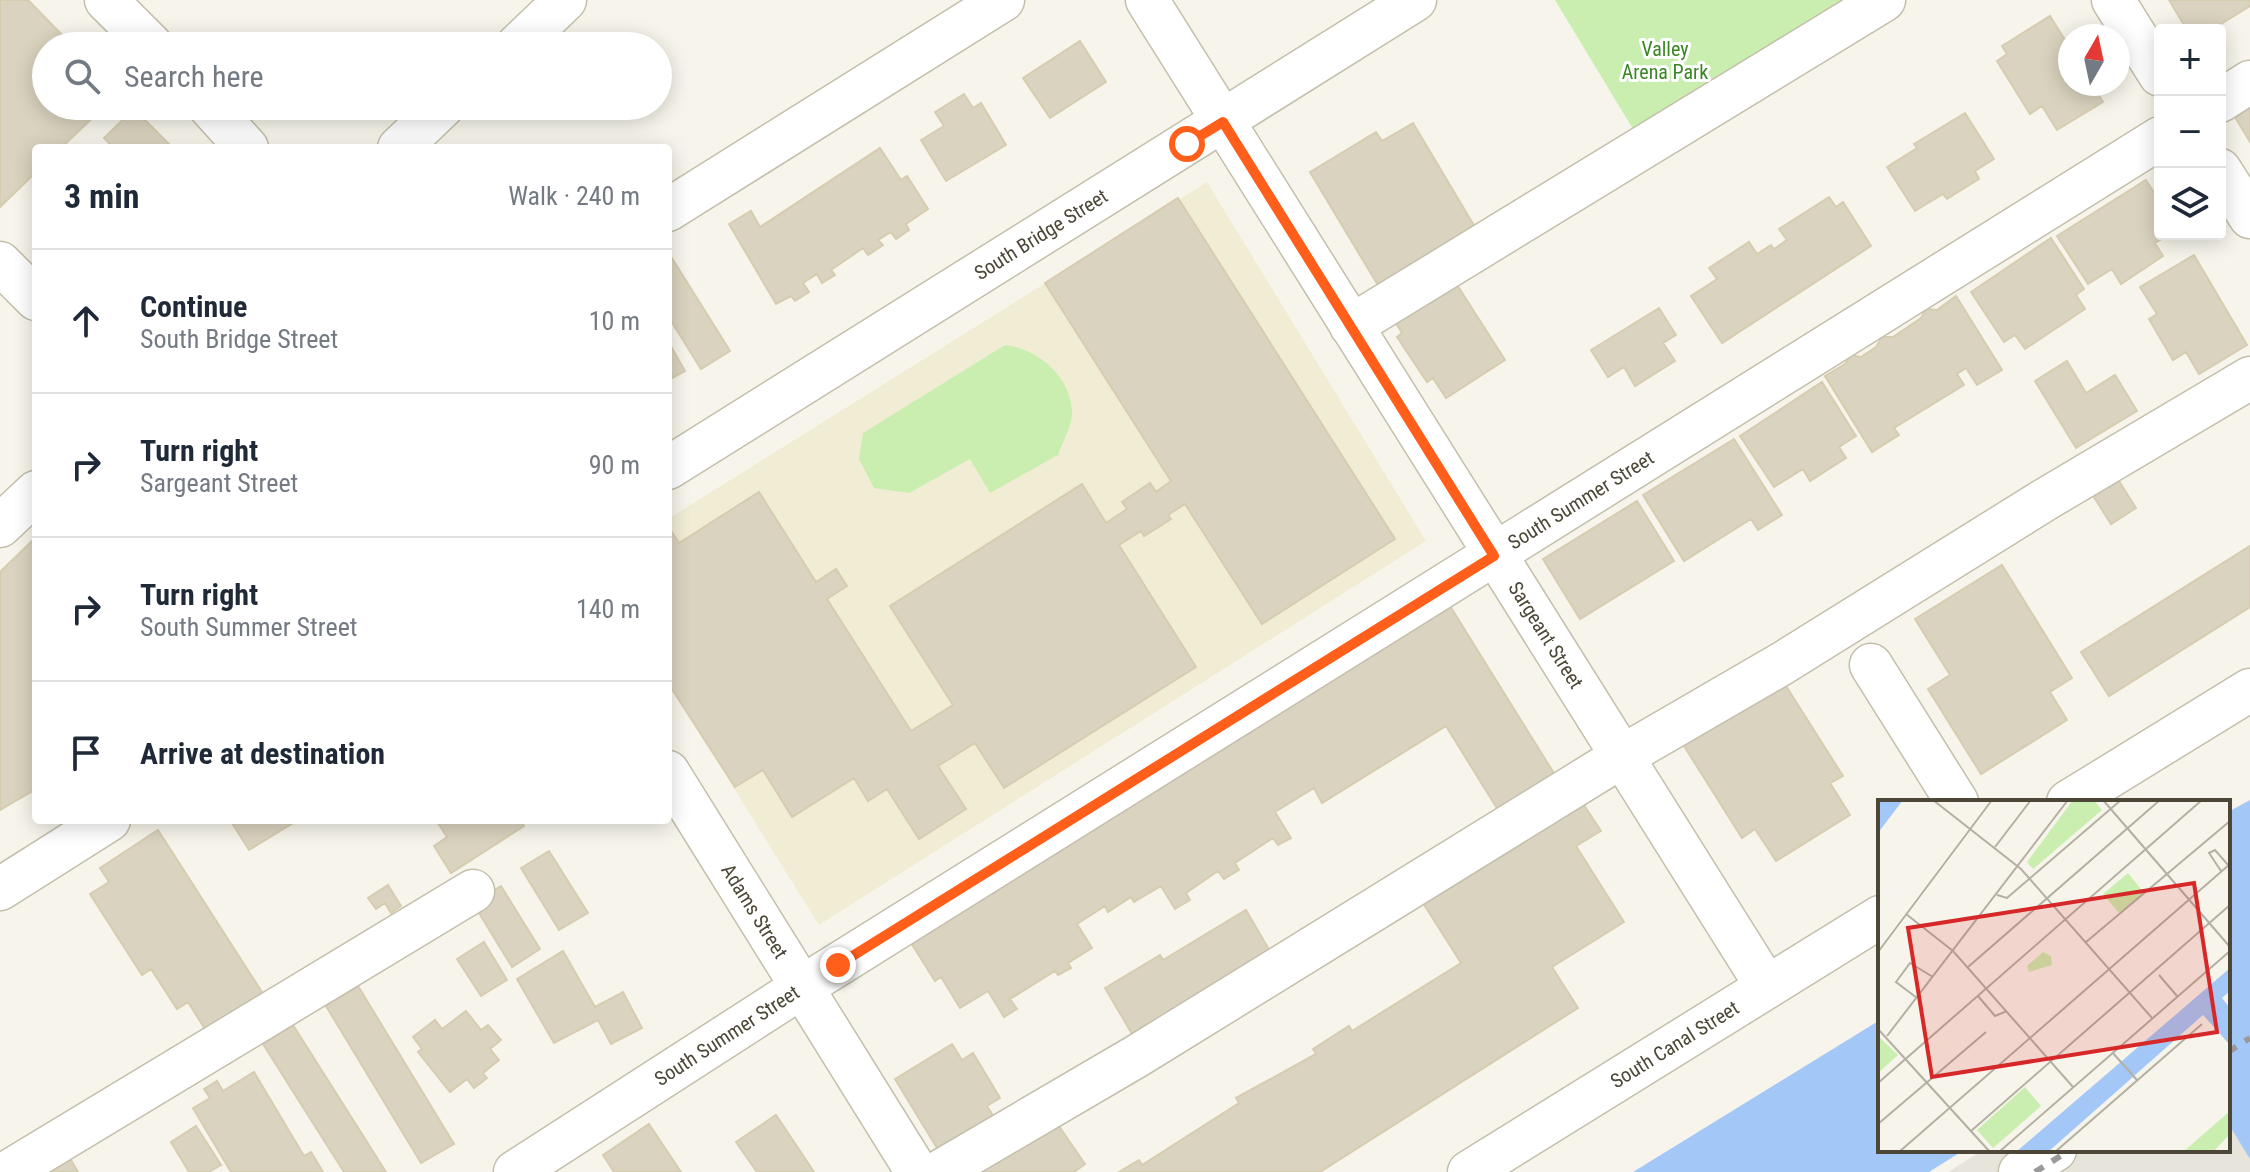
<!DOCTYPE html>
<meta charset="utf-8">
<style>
:root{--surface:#fff;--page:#f6f6f7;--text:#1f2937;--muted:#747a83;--line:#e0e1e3}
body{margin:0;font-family:"Roboto Condensed",sans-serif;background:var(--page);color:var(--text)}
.controls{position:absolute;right:24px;top:24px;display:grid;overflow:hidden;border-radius:8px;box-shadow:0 4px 20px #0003}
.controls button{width:72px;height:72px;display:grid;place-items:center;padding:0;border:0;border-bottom:2px solid var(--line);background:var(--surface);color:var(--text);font:40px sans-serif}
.compass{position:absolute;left:2058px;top:24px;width:72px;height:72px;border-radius:50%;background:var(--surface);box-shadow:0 4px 20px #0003;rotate:9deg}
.stop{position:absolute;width:24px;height:24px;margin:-18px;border:6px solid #ff5f1a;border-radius:50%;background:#fff}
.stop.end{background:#ff5f1a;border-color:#fff;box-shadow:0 2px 8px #0008}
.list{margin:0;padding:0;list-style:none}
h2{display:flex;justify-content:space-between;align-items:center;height:104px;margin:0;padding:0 32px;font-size:34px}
h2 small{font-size:26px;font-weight:400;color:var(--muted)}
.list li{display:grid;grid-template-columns:52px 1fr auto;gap:24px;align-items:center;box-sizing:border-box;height:144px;padding:0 32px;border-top:2px solid var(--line)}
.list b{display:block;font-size:30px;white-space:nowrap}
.list p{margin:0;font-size:26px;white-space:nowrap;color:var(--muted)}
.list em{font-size:26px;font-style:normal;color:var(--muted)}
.icon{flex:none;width:44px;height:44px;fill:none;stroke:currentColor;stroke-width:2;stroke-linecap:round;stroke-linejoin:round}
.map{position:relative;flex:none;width:2250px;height:1172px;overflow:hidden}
.search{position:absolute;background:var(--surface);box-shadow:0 4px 20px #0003;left:32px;top:32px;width:640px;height:88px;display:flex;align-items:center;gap:20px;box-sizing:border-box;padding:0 28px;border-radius:44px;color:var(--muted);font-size:30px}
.panel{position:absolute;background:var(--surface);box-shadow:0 4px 20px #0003;left:32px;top:144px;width:640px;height:680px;border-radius:8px}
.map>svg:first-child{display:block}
.industrial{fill:#e7e4dc}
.education{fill:#f1edd4}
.green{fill:#c9eeb0}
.water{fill:#a3c8f8}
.building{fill:#dad3bf;stroke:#d6cdb1;stroke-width:2}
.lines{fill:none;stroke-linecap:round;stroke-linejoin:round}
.minor-casing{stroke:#c4bfac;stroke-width:45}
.minor{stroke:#fff;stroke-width:42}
.rail{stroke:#9a9a9a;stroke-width:6;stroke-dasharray:10 10;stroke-linecap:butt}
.route{stroke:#ff5f1a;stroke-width:10}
.labels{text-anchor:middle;stroke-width:6;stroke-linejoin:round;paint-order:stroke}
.park-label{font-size:20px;fill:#398623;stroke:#fff}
.street-label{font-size:20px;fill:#4c4737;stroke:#fff}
.inset-road{fill:none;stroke:#b3afa3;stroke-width:2}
.view{fill:#d62828;fill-opacity:0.15;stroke:#d62828;stroke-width:4}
.inset-edge{fill:none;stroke:#4c4737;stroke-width:4}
</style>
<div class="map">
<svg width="2250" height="1172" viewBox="0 0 2250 1172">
<rect width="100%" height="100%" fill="#f7f5eb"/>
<path class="industrial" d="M2228,1109L2250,1142V1172H1948L1983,1150H2228Z"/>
<path class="education" d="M1207,182L1426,541L819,925L668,683V519Z"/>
<path class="green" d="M1555,0H1845L1642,144Z
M1005,345C1039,349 1071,377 1072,412C1073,424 1062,443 1058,455L990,493L970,459L909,493L874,488L859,459L863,433Z"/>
<path class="water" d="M2250,800V1159L2228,1123V812Z
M1880,1020V1150H1964L1929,1172H1633Z"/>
<path class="building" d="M0,0H28L73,46H46V106H105L61,148H36V172L0,207Z
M2169,0H2250V6L2211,30H2187Z
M2050,16L2070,48V84H2092L2103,102L2057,130L2042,106L2030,114L1997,61L2007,54L2002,46Z
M1080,41L1106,82L1050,118L1023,78Z
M964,94L973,108L981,103L1006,145L946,181L921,140L944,126L935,112Z
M2250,108V142L2235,117Z
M134,109L173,148H114L104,138Z
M1965,113L1994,159L1975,171L1979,179L1947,199L1943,194L1915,211L1887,167L1917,148L1914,144Z
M1413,123L1479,234L1382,292L1310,172L1376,132L1382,141Z
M880,148L901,180L907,176L928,209L906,224L909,230L896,239L891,232L878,240L883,245L868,255L863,248L831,270L835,275L822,283L817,274L803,283L809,292L795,301L791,296L776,304L729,224L751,211L760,227Z
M2146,180L2160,202V234H2170L2155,243L2163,256L2121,284L2112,269L2088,284L2057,236Z
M1829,197L1836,207L1843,202L1871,246L1722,343L1691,296L1717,279L1709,268L1749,242L1757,254L1771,245L1774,249L1787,240L1779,229Z
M1178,198L1395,539L1262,624L1185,504L1168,515L1171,519L1144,536L1141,531L1119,545L1196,667L1004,788L975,743L938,766L966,809L919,839L887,789L868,801L854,778L792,817L763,770L735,787L668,683V526L679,543L759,492L816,582L836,569L847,586L827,599L911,731L953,705L890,606L1082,484L1106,523L1127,509L1122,502L1150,483L1156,492L1171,481L1045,283Z
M2051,238L2084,289L2076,295L2085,309L2025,349L2015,335L2004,342L1971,292Z
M670,255L730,351L701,369L668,316Z
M2194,255L2247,345L2199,374L2186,352L2173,360L2149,319L2157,314L2140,287Z
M1452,277L1505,360L1446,398L1433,378L1427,382L1397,337L1402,333L1391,315Z
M1956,296L2002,370L1977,385L1966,368L1957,374L1964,385L1894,428L1899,435L1872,452L1825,376L1845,364L1851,355L1861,357L1876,347L1882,337H1893L1921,318L1926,309L1937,310Z
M1659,308L1676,335L1663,343L1675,361L1635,386L1624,367L1608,377L1591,350Z
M668,341L685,371L668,380Z
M2067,361L2086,393L2115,375L2137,411L2076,448L2035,381Z
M1822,382L1856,436L1839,447L1846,458L1810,481L1803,469L1774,487L1740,436Z
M1734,439L1782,515L1758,530L1751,519L1684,561L1643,495Z
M2117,478L2136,508L2111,524L2092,494Z
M1637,501L1674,561L1580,619L1543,559Z
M36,537V789L0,810V572Z
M2250,546V607L2109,696L2081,652Z
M2002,565L2072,678L2050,692L2067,720L1981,774L1928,689L1950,675L1915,619Z
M1450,606L1555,775L1498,810L1446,726L1322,803L1314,788L1275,812L1291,838L1278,845L1273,838L1235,863L1239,870L1224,879L1218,871L1186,893L1190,900L1175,909L1161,886L1134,902L1131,897L1108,912L1105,906L1077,924L1092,948L1068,963L1071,968L1058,975L1055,971L1010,999L1017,1009L1004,1017L988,991L960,1008L941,977L935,981L910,941Z
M1779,675L1843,776L1830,783L1850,815L1776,861L1755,829L1742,838L1679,738Z
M1576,793L1601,831L1576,846L1624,922L1552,967L1578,1008L1320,1172H1119L1139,1160L1142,1165L1239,1103L1236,1098L1316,1054L1313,1049L1349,1026L1352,1031L1461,963L1418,895Z
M230,820H298L249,850Z
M436,820H520L524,826L451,873L434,846L447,837Z
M158,830L267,1000L210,1037L188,1002L177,1009L151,969L142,975L90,894L109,882L100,868Z
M549,851L588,913L559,930L521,868Z
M388,885L401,906L391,913L385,903L376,909L368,898Z
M501,886L540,949L512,967L473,903Z
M1246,910L1271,953L1138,1044L1105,988L1160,955L1163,960Z
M484,942L507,980L481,996L457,959Z
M563,951L595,1007L623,992L642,1028L611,1044L598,1020L554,1043L517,979Z
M358,986L454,1144L421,1163L326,1006Z
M466,1011L481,1030L488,1025L501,1040L490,1049L499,1060L483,1073L487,1078L474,1088L467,1079L450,1092L418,1052L422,1049L413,1037L435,1020L442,1029Z
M293,1025L386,1172H344L263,1044Z
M952,1044L962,1060L973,1053L1000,1098L987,1106L999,1125L943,1158L895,1079Z
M254,1072L304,1156L311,1152L323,1172H231L193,1108L210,1098L204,1089L217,1081L223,1091Z
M776,1115L814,1172H757L736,1142Z
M1054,1119L1085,1164L1074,1172H963Z
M649,1124L681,1172H614L603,1155Z
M196,1126L221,1165L209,1172H189L171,1142Z
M64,1148L78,1172H22Z"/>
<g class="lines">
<defs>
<g id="minor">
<path d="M106,0L152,46"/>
<path id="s1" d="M1147,0L1767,987"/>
<path d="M2113,0L2160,75"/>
<path d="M517,46L565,0"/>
<path d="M2220,101L2250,82"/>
<path d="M209,106L247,148"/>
<path d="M399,148L443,106"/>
<path d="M2220,170L2250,217"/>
<path d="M668,210L1003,0"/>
<path d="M0,263L36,299"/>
<path d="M1351,326L1884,0"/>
<path id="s2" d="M668,468L1415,0"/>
<path d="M0,526L36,492"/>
<path d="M1871,665L1957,802"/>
<path id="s3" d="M668,772L917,1172"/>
<path d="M2068,802L2250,690"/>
<path d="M0,889L109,820"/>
<path d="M8,1172L473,891"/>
<path id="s4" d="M515,1172L802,987L2160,138"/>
<path d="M939,1172L1137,1056L1621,757L1783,663L2046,499L2250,378"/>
<path id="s5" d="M1469,1172L1880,917"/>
<path d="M2020,1172L2055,1150"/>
</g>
</defs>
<use href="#minor" class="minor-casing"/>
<use href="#minor" class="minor"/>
<path class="rail" d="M2228,1052L2250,1038
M2035,1172L2070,1150"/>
</g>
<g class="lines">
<path class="route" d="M838,965L1494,556L1223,122L1187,144"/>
</g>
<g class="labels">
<g class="park-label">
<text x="1665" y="56">Valley<tspan x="1665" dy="23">Arena Park</tspan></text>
</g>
<g class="street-label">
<text dy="7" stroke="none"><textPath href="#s2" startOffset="440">South Bridge Street</textPath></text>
<text dy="7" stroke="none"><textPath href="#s4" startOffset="1260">South Summer Street</textPath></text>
<text dy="7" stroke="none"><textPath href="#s1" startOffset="750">Sargeant Street</textPath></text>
<text dy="7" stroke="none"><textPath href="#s3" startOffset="164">Adams Street</textPath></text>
<text dy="7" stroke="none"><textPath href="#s4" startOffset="252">South Summer Street</textPath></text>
<text dy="7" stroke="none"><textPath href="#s5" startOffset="242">South Canal Street</textPath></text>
</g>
</g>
<g transform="translate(1878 800)">
<rect width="352" height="352" fill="#f7f5eb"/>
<path d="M195,0H216L224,10L155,69L149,62ZM250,73L266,93L241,113L225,94ZM165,152L173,156L174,165L151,172L149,166ZM0,236L20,255L0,273ZM147,287L163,306L115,348L99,330ZM352,311V334L335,352H305Z" fill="#c9eeb0"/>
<path d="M0,0H25L0,33ZM352,168V191L344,198L352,208V245L325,215L170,352H138Z" fill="#a3c8f8"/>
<path class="inset-road" d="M55,0L143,69L274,218M225,0L352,147M117,47L153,0M343,71L331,53L337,50L350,65M119,95L129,98L243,0M28,114L75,151L195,287M208,142L352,21M0,152L114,0M90,167L282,0M281,175L299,196M100,196L117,216L129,211M39,198L18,182L32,163L55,177M0,229L112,352M9,236L190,0M234,252L259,280M0,283L324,0M0,324L108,232M93,331L352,105M21,352L352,64M121,352L352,151M177,352L324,224"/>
<path class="view" d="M316,83L339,232L54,277L30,128Z"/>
<rect width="352" height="352" class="inset-edge"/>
</g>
</svg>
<div class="controls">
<button>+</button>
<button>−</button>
<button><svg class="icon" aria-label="layers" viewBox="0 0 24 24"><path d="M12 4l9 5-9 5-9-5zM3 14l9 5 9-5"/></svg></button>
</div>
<svg class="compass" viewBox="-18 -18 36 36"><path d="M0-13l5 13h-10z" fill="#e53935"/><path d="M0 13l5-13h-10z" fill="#747a83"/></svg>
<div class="stop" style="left:1187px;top:144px"></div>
<div class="stop end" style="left:838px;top:965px"></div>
<div class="search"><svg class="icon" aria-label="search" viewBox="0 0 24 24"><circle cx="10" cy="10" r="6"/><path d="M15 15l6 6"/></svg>Search here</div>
<section class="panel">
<h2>3 min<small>Walk · 240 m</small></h2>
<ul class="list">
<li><svg class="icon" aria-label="ahead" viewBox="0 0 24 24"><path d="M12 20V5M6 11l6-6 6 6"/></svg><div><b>Continue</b><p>South Bridge Street</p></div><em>10 m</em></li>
<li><svg class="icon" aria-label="right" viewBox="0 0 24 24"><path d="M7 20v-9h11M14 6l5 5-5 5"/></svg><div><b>Turn right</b><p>Sargeant Street</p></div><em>90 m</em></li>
<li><svg class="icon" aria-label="right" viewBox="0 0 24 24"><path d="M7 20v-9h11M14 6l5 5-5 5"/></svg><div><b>Turn right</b><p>South Summer Street</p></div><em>140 m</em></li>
<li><svg class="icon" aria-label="arrive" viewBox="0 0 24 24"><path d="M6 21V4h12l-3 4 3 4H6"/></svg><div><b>Arrive at destination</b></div></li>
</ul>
</section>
</div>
